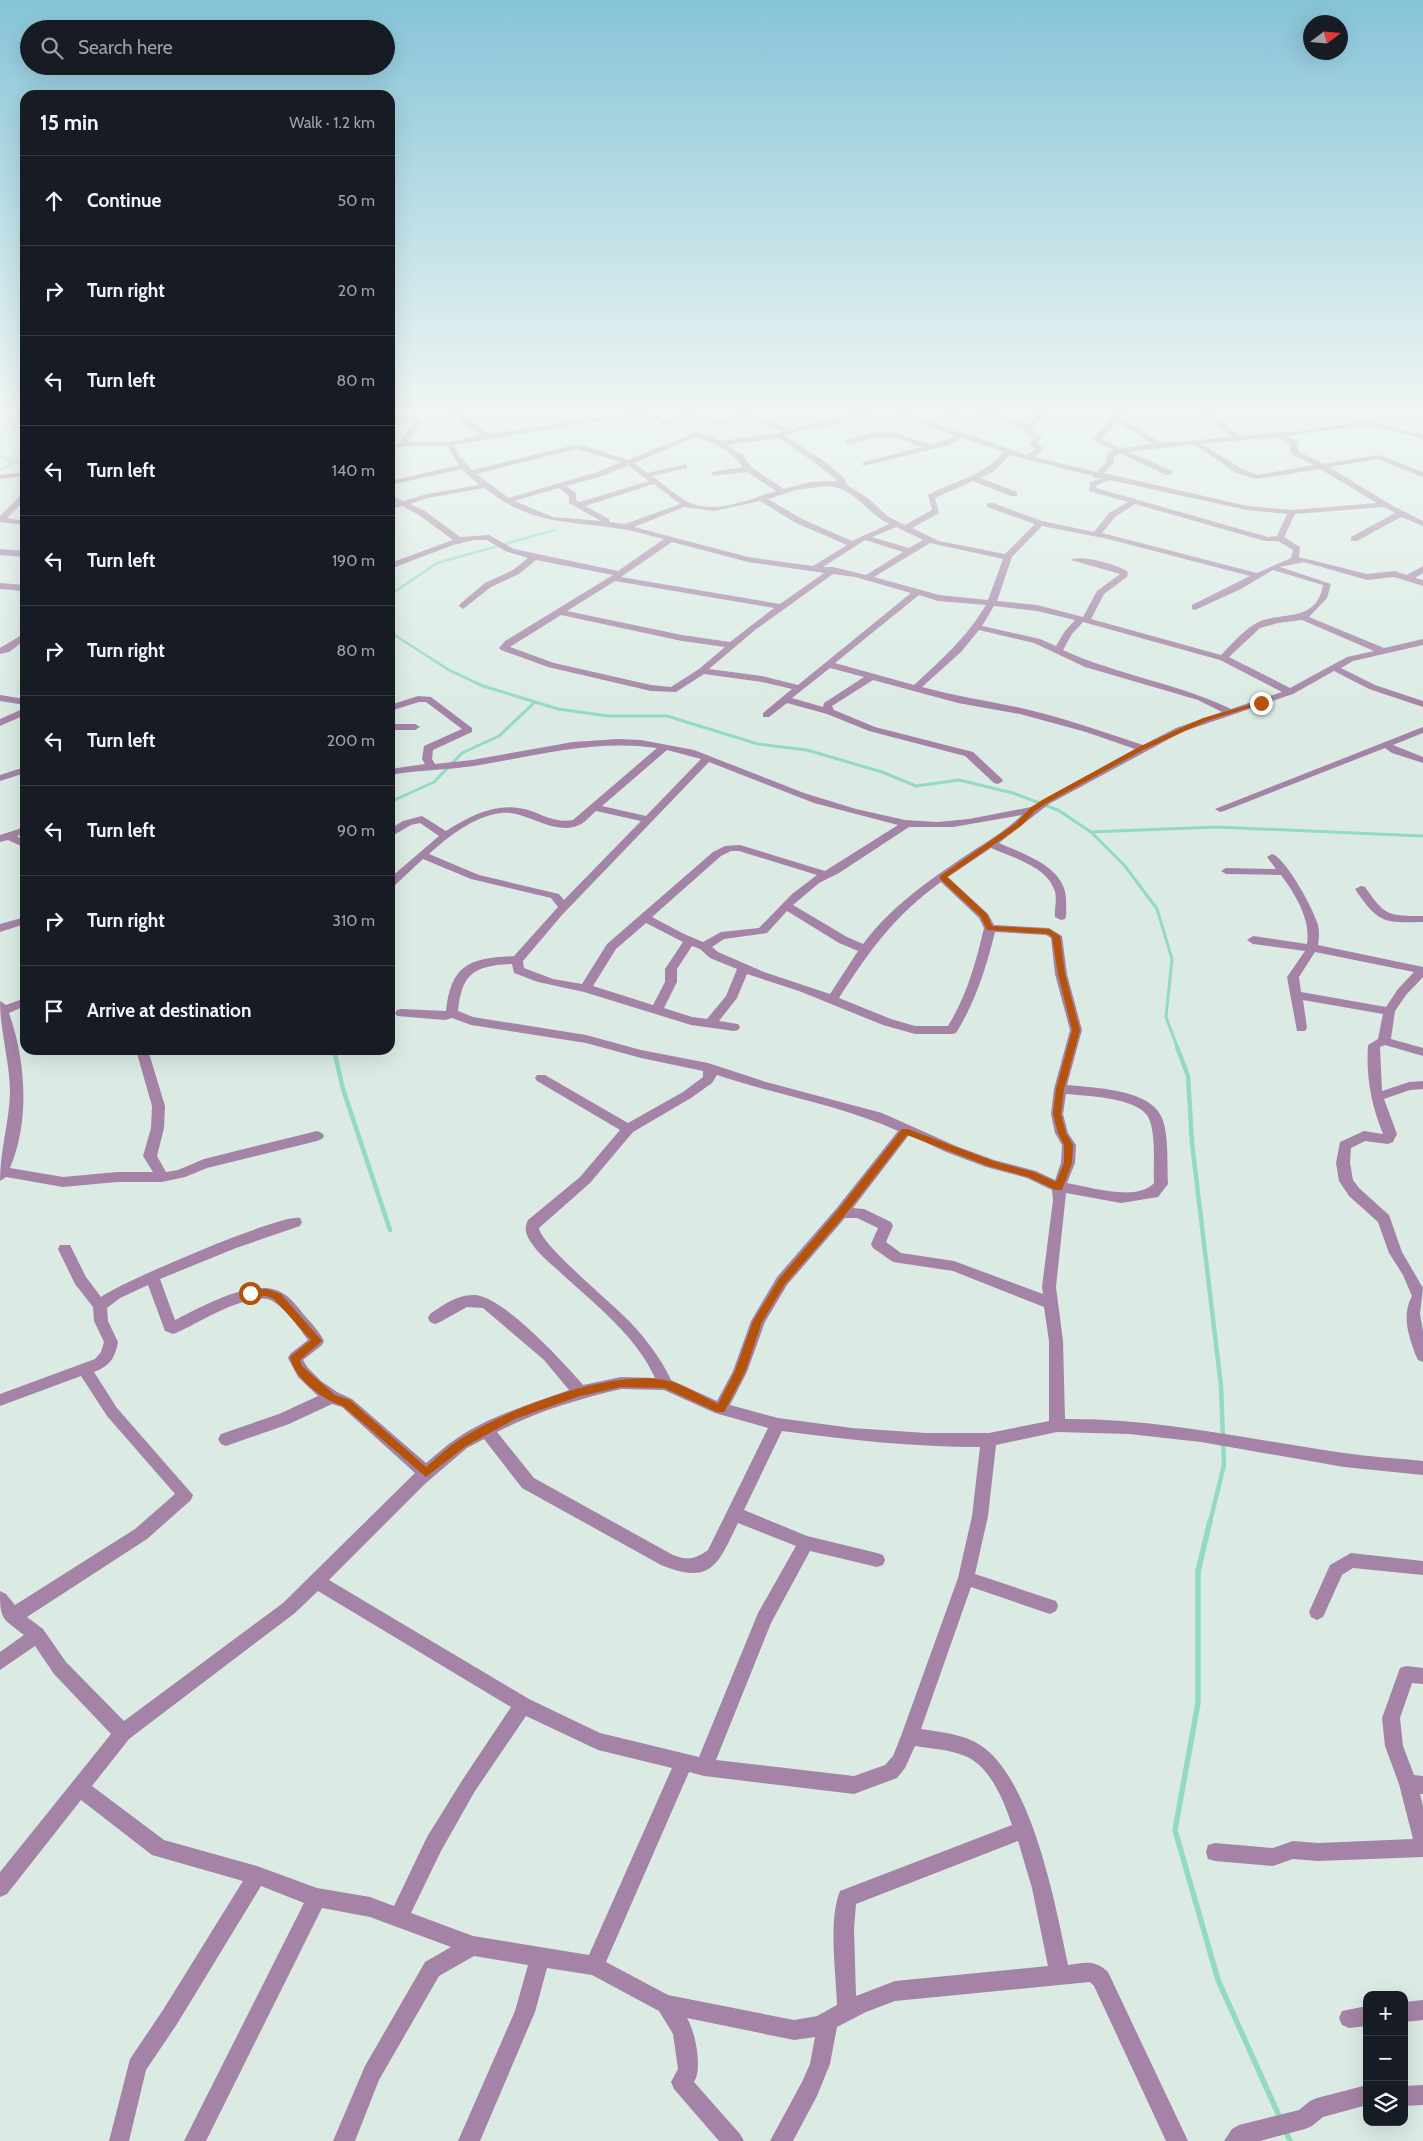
<!DOCTYPE html>
<meta charset="utf-8">
<style>
:root{--surface:#171b24;--page:#20242c;--text:#f1f3f6;--muted:#9ea1a6;--line:#363941}
body{margin:0;font-family:Cabin,sans-serif;background:var(--page);color:var(--text)}
.controls{position:absolute;right:15px;bottom:15px;display:grid;overflow:hidden;border-radius:10px;box-shadow:0 5px 20px #0002}
.controls button{width:45px;height:45px;display:grid;place-items:center;padding:0;border:0;border-bottom:1px solid var(--line);background:var(--surface);color:var(--text);font:25px sans-serif}
.compass{position:absolute;left:1303px;top:15px;width:45px;height:45px;border-radius:50%;background:var(--surface);box-shadow:0 5px 20px #0002;rotate:74deg}
.stop{position:absolute;width:15px;height:15px;margin:-11px;border:4px solid #b45309;border-radius:50%;background:#fff}
.stop.end{background:#b45309;border-color:#fff;box-shadow:0 1px 5px #0008}
.list{margin:0;padding:0;list-style:none}
h2{display:flex;justify-content:space-between;align-items:center;height:65px;margin:0;padding:0 20px;font-size:21px}
h2 small{font-size:16px;font-weight:400;color:var(--muted)}
.list li{display:grid;grid-template-columns:32px 1fr auto;gap:15px;align-items:center;box-sizing:border-box;height:90px;padding:0 20px;border-top:1px solid var(--line)}
.list b{display:block;font-size:19px;white-space:nowrap}
.list em{font-size:16px;font-style:normal;color:var(--muted)}
.icon{flex:none;width:28px;height:28px;fill:none;stroke:currentColor;stroke-width:2;stroke-linecap:round;stroke-linejoin:round}
.map{position:relative;flex:none;width:1423px;height:2141px;overflow:hidden}
.search{position:absolute;background:var(--surface);box-shadow:0 5px 20px #0002;left:20px;top:20px;width:375px;height:55px;display:flex;align-items:center;gap:12px;box-sizing:border-box;padding:0 18px;border-radius:28px;color:var(--muted);font-size:19px}
.panel{position:absolute;background:var(--surface);box-shadow:0 5px 20px #0002;left:20px;top:90px;width:375px;height:965px;border-radius:15px}
.map>svg:first-child{display:block}
.lines{fill:none;stroke-linecap:round;stroke-linejoin:round}
.stream-far3{stroke:#93dbc0;stroke-width:2.5}
.stream-far2{stroke:#93dbc0;stroke-width:3}
.stream-far1{stroke:#93dbc0;stroke-width:4.5}
.stream{stroke:#93dbc0;stroke-width:5.5}
.minor{fill:#a583a6;fill-rule:evenodd}
.route{fill:#b45309}
</style>
<div class="map">
<svg width="1423" height="2141" viewBox="0 0 1423 2141">
<rect width="100%" height="100%" fill="#dbebe4"/>
<g class="lines">
<path class="stream-far3" d="M0,410L7,416L0,452
M0,457L14,462H25
M0,470L14,462
M390,595L437,563L555,530
M390,632L449,670L483,686"/>
<path class="stream-far2" d="M480,685L558,709L608,716H667L758,744L807,750L882,772L916,786L959,780L1013,793L1058,810L1091,832L1125,866L1157,909L1172,959L1166,1017L1178,1049
M390,802L434,782L462,753L499,736L535,702
M1091,832L1216,827L1423,836"/>
<path class="stream-far1" d="M1177,1047L1188,1076L1192,1143L1221,1386L1224,1465L1210,1522
M334,1050L343,1089L390,1230"/>
<path class="stream" d="M1210,1521L1198,1571V1703L1175,1830L1218,1980L1280,2118
M1285,2129L1290,2141"/>
<path class="minor" d="M446,409L457,411L482,409L461,414L490,434L592,418L646,414L668,420L693,411L697,413L663,426L659,424L661,422L646,418L592,422L454,445L459,456L472,470L578,444L628,460L694,433L710,435L720,441L783,432L743,416L718,426L711,424L750,409L754,411L750,414L790,430C805,424 820,423 836,419C851,415 865,409 882,409L838,424L805,429L785,436L824,461L844,478L847,485L868,498L887,516L905,525L932,510L928,495C954,481 984,476 1004,452L963,438L946,446L863,466V462L922,447C888,434 884,435 849,444H846V440L873,433L890,431L931,445L956,436L882,409H893L928,421L960,409H980L1028,425L1040,409H1048L1031,431L1043,437L1037,443L1043,448L1041,453L1033,457L1097,472L1106,462L1107,454L1114,450L1093,440L1100,430L1121,409H1129L1122,418L1161,443L1232,437L1197,409H1205L1241,436L1299,431L1366,421L1423,435V439L1366,425L1287,436L1298,442V451L1323,464L1379,455L1423,472V477L1378,459L1329,467L1393,506L1423,521V526L1401,517L1357,541H1351V537L1395,513L1384,507L1295,514L1284,537L1300,547L1299,557L1367,574L1395,571L1407,575L1423,566V573L1415,578L1423,580V586L1394,577L1367,580L1304,562L1280,567L1331,584L1327,598L1309,617L1384,648L1423,639V645L1353,661L1341,668L1375,685L1423,701V707L1369,689L1334,671L1293,694L1182,732L1049,804L999,843C1026,855 1069,868 1066,904C1066,910 1067,915 1065,919L1061,920L1055,917C1054,908 1058,898 1054,889C1046,866 1011,857 991,848L948,877L988,914L994,925L1049,928L1062,936L1067,974L1082,1030L1067,1085C1094,1088 1151,1089 1162,1118C1169,1135 1167,1165 1168,1184L1158,1197L1121,1203L1066,1193L1056,1287L1063,1341L1065,1419C1160,1418 1250,1440 1344,1453C1370,1457 1397,1458 1423,1461V1475L1344,1467L1201,1442L1129,1434L1057,1432L996,1445L988,1516L975,1574L1056,1601L1058,1606L1056,1611L1050,1614L971,1587L921,1729C940,1732 964,1734 980,1745C1032,1778 1056,1907 1068,1965C1085,1963 1094,1959 1108,1972L1188,2141H1166L1094,1986L1090,1982L895,2001L866,2012L837,2027L830,2064L817,2096L793,2141H770L802,2082L810,2064L815,2037L794,2040L687,2018C695,2031 703,2068 694,2082L740,2134L744,2141H719L674,2089L671,2082L678,2069L673,2034L659,2011L592,1975L547,1968L535,2012L480,2141H458L515,2011L528,1965L474,1956L439,1976L379,2080L355,2141H333L365,2066L425,1962L451,1947L370,1917L322,1908L206,2141H184L304,1903L261,1886L177,2024L146,2070L129,2141H109L130,2059L163,2010L243,1881L152,1855L81,1800L7,1894L0,1897V1872L111,1734L54,1674L35,1646L0,1670V1652L24,1635C2,1618 0,1620 0,1591L6,1594L15,1605L135,1529L175,1494L107,1416L81,1376L0,1406V1394L95,1359L101,1352L104,1342L94,1321L93,1307L75,1284L58,1249L60,1245H70L86,1277L101,1297C121,1282 282,1213 300,1218L302,1222L300,1226L236,1248L160,1279L175,1320C201,1307 256,1275 284,1294C292,1299 299,1309 305,1316C312,1324 320,1332 324,1341L322,1345L303,1360L308,1368L321,1381L337,1392L352,1399L426,1463C436,1455 445,1446 456,1439C489,1416 531,1404 569,1390L544,1360L483,1308L467,1307L440,1322L435,1324L430,1322L428,1318L430,1314C443,1305 458,1294 475,1295C504,1297 564,1363 583,1385L621,1377L655,1378C637,1337 595,1304 563,1275C553,1265 541,1257 533,1245C527,1237 523,1230 528,1220L580,1177L620,1130L537,1081L535,1078L537,1075H545L628,1123L683,1092L703,1077V1071L641,1058L586,1043L471,1025L452,1018L445,1020L397,1016L395,1013L397,1010L401,1009L446,1011C451,964 470,958 514,956L558,907L551,898L471,879L423,859L394,886L390,887V878L439,836L420,823L411,825L390,837V829L403,821L422,816L446,831C471,815 500,800 531,811C545,816 557,823 573,820L657,748C595,739 535,756 474,766C446,770 418,770 390,775V769L425,764L422,759L424,746L462,729L426,702H419L390,711V705L418,696L431,697L472,728V732L433,750L432,759L435,764L472,760L573,742L618,739L641,740L694,750L804,793L856,809L905,820L937,822L969,819L1031,807L1135,749L1086,732L1020,714L958,703L873,680L832,706L834,710L875,727L973,752L1002,779L1003,781L998,784L994,783L965,756L869,731L827,714L787,703L769,717H763V713L792,689L762,682L704,674L676,692L651,691L548,667L501,650L499,648L505,641L613,575L536,560L519,574L491,587L463,609L459,606L460,604L485,583L513,570L528,558L505,551L487,540H474L453,545L390,569V563L453,540L419,515L402,506L390,509V504L395,503L390,500V495L403,501L427,494L479,485L462,469L390,485V481L459,465L447,446H404L390,449V445L400,443L414,422L390,415V411L422,421L407,442H449L482,435L464,425ZM970,411L1026,429L1024,434L1034,438L1029,443L1035,450L1026,455L935,423ZM1118,422L1153,444L1121,448L1101,439ZM695,437C712,440 733,453 743,467L712,472V476L747,472L776,491C750,499 714,515 688,502C675,495 664,484 652,476L687,468V464L647,473L634,463ZM1278,437L1291,445L1289,447L1291,454L1314,465L1257,475L1242,469L1202,444ZM779,438L818,465L838,481L810,482L784,489L751,467L743,455L726,445ZM1194,444L1236,473L1257,479L1320,469L1377,503L1292,510L1247,506L1104,473L1114,462V457L1120,453L1166,475H1172V471L1129,452ZM577,449L621,462L597,472L509,498L476,474ZM1010,455L1093,476L1094,478H1103L1090,482L1089,491L1128,502L1109,513L1094,532L1042,521L993,503H987V507L1035,524L1005,554L939,541L912,528L939,513L935,498L973,481L1011,496H1017V492L980,478L994,471ZM628,465L649,481L580,502L576,500V493L566,486L603,476ZM1110,480L1247,510L1287,514L1277,536L1268,537L1096,488L1097,485ZM654,484L680,504L625,524L609,522V519L585,506ZM826,486C855,487 865,512 889,524L852,541L802,519L768,499L796,490ZM484,488C531,524 560,520 615,528C632,530 648,535 664,539L618,571L514,549L489,535L460,537L425,511L410,504L428,498ZM559,488L569,496V503L601,521L553,517L514,501ZM760,501L796,523L847,545L813,566L748,557L634,527L684,507L714,511ZM1135,504L1265,541H1278L1293,550L1291,558L1257,573L1102,533L1115,517ZM1042,526L1108,539L1250,576L1192,605V609L1195,610L1241,589L1273,570L1323,585C1316,626 1277,609 1253,625C1241,633 1231,645 1221,655L1091,619L1104,594L1127,577L1128,572C1120,565 1079,554 1071,560L1120,574L1097,591L1083,617L1037,605L997,601L1012,557ZM896,527L923,540L909,548L872,537ZM865,540L903,552L866,575L833,567H823ZM672,542L748,562L824,573L780,604L621,577ZM930,543L1003,559L988,600L939,595L874,577ZM833,574L855,577L911,593L798,685L762,676L709,669L755,630ZM615,581L774,608L730,642L682,635L567,611ZM919,595L938,601L986,605C966,638 942,659 914,685L835,663ZM994,606L1037,611L1075,620L1065,631L1056,646L1040,639L982,626ZM561,615L682,641L725,647L699,669L671,687L651,685L554,663L510,647ZM1302,620L1374,651L1347,657L1290,688L1229,657L1260,628L1278,623ZM1083,622L1220,660L1282,692L1231,709C1177,683 1117,675 1063,650L1072,634ZM979,630L1034,643L1085,667L1198,700L1222,712L1176,728L1143,745C1103,732 1062,717 1021,708C988,701 955,696 922,687L961,652ZM830,668L864,677L824,703L823,707L792,698ZM667,750L701,759L646,816L602,806ZM709,762L814,803L898,825L825,871L740,845L725,846L713,852L607,944L582,984L553,979L524,968L523,961L562,915ZM596,811L641,821L564,900L559,894L479,875L429,854C448,837 474,816 501,813C527,810 553,837 579,825C585,823 591,815 596,811ZM1022,815C1004,832 983,844 962,858C925,883 890,908 863,944L847,937L793,905L819,883L839,873L909,827H953ZM731,851H739L817,875L792,894L759,928L721,932L703,942L684,934L652,917L721,856ZM941,882L979,918L984,928C976,962 967,995 948,1026H915L891,1019L839,998C869,951 895,915 941,882ZM787,911L839,943L858,951L830,994L764,972L718,952L712,947L724,939L767,933ZM646,923L683,942L665,969V982L653,1005L593,986L616,949ZM995,932L1046,935L1051,938L1055,974L1070,1030L1054,1089L1051,1114L1055,1133L1062,1145L1061,1163L1055,1180L1036,1171L994,1160L956,1146L882,1113L766,1082L708,1063L641,1050L586,1035L473,1017L458,1011C462,973 474,966 512,964L514,973L538,982L584,992L691,1025L734,1031L738,1030L740,1027L738,1024L719,1021L737,998L747,974L799,991L883,1025L915,1034H952L956,1033C976,1001 986,968 995,932ZM692,946L700,949L710,958L737,969L726,996L707,1019L692,1017L664,1008L677,982V969ZM717,1075C776,1095 841,1105 898,1131L836,1209L777,1277L751,1321L733,1371L717,1401L671,1380C660,1357 646,1339 629,1321C613,1304 541,1245 539,1228L590,1183L633,1132L691,1098L712,1083ZM1066,1094C1086,1096 1143,1097 1150,1121C1156,1140 1153,1163 1154,1183C1137,1202 1090,1187 1067,1183L1075,1163L1076,1145L1068,1133L1063,1114ZM909,1135L946,1152L986,1167L1027,1178L1052,1190L1053,1200L1042,1287L1043,1294L954,1261L901,1253L886,1242L893,1226L891,1222L864,1209L853,1208ZM845,1218H857L878,1228L871,1244L873,1248L893,1262L953,1271L1044,1307L1049,1341V1421L989,1433H926L852,1428L778,1418L730,1405L747,1372L765,1322L787,1285ZM148,1285L165,1331L173,1334C195,1326 252,1287 274,1302C288,1311 298,1327 308,1340L290,1354L288,1358L298,1377L318,1396L279,1414L221,1434L218,1439L221,1444L226,1446L289,1424L332,1404L342,1407L415,1473L283,1603L124,1721L66,1662L43,1629L27,1617L147,1539L191,1500L193,1495L117,1408L94,1372C110,1366 115,1358 118,1342L108,1321L107,1308L120,1298ZM621,1389L664,1390L715,1413L768,1428L708,1550C695,1559 688,1561 673,1555L534,1478L497,1432C536,1412 578,1399 621,1389ZM782,1431C849,1440 914,1447 980,1447L972,1516L958,1578L901,1736L893,1756L885,1765L854,1776L716,1760L771,1623L810,1551L877,1567L883,1565L885,1560L883,1555L877,1553L807,1536L744,1510ZM484,1439L522,1488L661,1565C712,1586 718,1564 738,1523L796,1546L758,1613L699,1757L600,1733L529,1699L329,1580L426,1483L467,1448ZM318,1591L511,1707L463,1779L427,1837L394,1906L370,1897L317,1888L257,1866L164,1840L92,1786L129,1739L295,1613ZM526,1716L598,1750L672,1768L589,1955L473,1936L411,1913L441,1851L475,1791ZM915,1746C931,1749 949,1749 965,1756C990,1766 1004,1801 1012,1825L840,1891C828,1921 836,1972 837,2005L817,2016L794,2020L668,1995L606,1962L689,1772L704,1776L854,1794L897,1778L905,1768ZM1018,1841L1032,1888L1048,1966L895,1981L856,1996L854,1929L856,1904Z
M25,472V476L0,479V475Z
M22,494H25V500L7,518L25,521V525L0,522V516Z
M0,549L25,551V557L0,555Z
M0,583L25,585V591L0,589Z
M25,633V640L9,652L0,654V648Z
M0,695L25,699V705L0,701Z
M25,708V715L0,726V719Z
M390,724H415L420,727L415,730H390Z
M1423,727V733L1393,745L1423,757V763L1392,753L1385,748L1224,811L1220,812L1215,809Z
M25,767V773L0,781V775Z
M25,827V834L17,836L25,841V848L8,840L0,842V835Z
M1272,854C1285,857 1313,908 1317,922C1320,930 1319,937 1318,945L1423,967V977L1406,995L1395,1011L1391,1039L1423,1048V1056L1385,1045L1380,1047L1382,1091L1409,1082L1423,1081V1089L1410,1090L1384,1099L1397,1134L1393,1142L1388,1144L1365,1141L1351,1148L1350,1163L1353,1180L1359,1188L1389,1215L1402,1252L1423,1288L1420,1314L1423,1331V1362L1418,1360L1416,1356C1409,1336 1401,1316 1412,1296L1403,1275L1389,1253L1378,1222L1349,1196L1339,1181L1336,1163L1340,1142L1364,1131L1383,1134C1371,1104 1366,1077 1368,1045L1378,1039L1383,1014L1303,1000L1307,1028L1305,1031H1297L1287,977L1305,951L1253,944L1247,940L1253,936L1307,944C1311,919 1295,894 1281,875L1226,874L1221,871L1226,868L1276,869L1267,857ZM1315,952L1414,972L1398,989L1386,1007L1301,992L1299,977Z
M1361,886L1365,887C1385,916 1388,916 1423,916V922C1383,923 1378,923 1355,889Z
M25,917V924L0,932V924Z
M25,998V1006L9,1013C26,1061 30,1121 10,1168L63,1177L117,1172H153L143,1156L151,1128L152,1106L136,1050H148L165,1106L164,1128L157,1156L166,1172L178,1170L204,1159L317,1131L322,1133L324,1136L322,1139L317,1141L207,1168L185,1177L162,1182H117L63,1187L6,1177L0,1181C0,1151 9,1123 10,1093C10,1062 0,1032 0,1001L6,1005Z
M1351,1553L1423,1561V1575L1353,1568L1342,1575L1323,1617L1317,1620L1311,1617L1309,1612L1330,1565Z
M1406,1666L1423,1668V1684L1412,1683L1400,1718L1403,1746L1414,1775L1423,1776V1794H1420L1423,1806V1857L1318,1861L1293,1859L1273,1866L1215,1861L1208,1859L1206,1852L1208,1845L1215,1843L1273,1848L1293,1841L1318,1843L1413,1839L1399,1784L1385,1746L1382,1718L1400,1668Z
M1423,2000V2020L1404,2022V2002Z
M1367,2006V2026L1349,2028L1342,2025L1339,2018L1342,2011Z
M1367,2085V2105L1323,2117L1312,2126L1305,2129L1260,2141H1224L1232,2129L1239,2125L1299,2110L1310,2101L1317,2098Z
M1423,2085V2105L1404,2106V2086Z"/>
</g>
<linearGradient id="sky" x2="0" y2="1"><stop stop-color="#86c4d8"/><stop offset="0.58" stop-color="#eff6f3"/><stop offset="1" stop-color="#eff6f3" stop-opacity="0"/></linearGradient>
<rect width="1423" height="709" fill="url(#sky)"/>
<path class="route" d="M1259,702L1264,703L1207,721L1143,750L1047,803L1035,811L1021,826L947,877L987,914L992,926L1049,929L1060,936L1065,974L1080,1030L1064,1089L1061,1114L1066,1133L1073,1145L1072,1163L1063,1187L1062,1190H1056L1028,1177L988,1166L907,1135L845,1215L785,1284L762,1322L745,1372L724,1412H717L664,1388L621,1387L580,1396L515,1419L466,1446L426,1477L343,1406C323,1400 296,1380 290,1358L291,1356L311,1340L274,1299L267,1296H246V1291L267,1289L281,1294L322,1341L300,1360L302,1366L335,1395L350,1400L426,1467C437,1458 448,1447 459,1440C506,1409 609,1369 665,1380C683,1384 702,1396 718,1404L735,1371L753,1321L779,1279L838,1210L902,1129H908L993,1161L1034,1172L1056,1182L1064,1163V1145L1058,1133L1053,1114L1056,1089L1072,1030L1058,974L1052,937L1048,934L987,930L981,917L940,879V876L1016,823L1030,808L1042,800L1139,747L1203,718Z"/>
</svg>
<div class="controls">
<button>+</button>
<button>−</button>
<button><svg class="icon" aria-label="layers" viewBox="0 0 24 24"><path d="M12 4l9 5-9 5-9-5zM3 14l9 5 9-5"/></svg></button>
</div>
<svg class="compass" viewBox="-18 -18 36 36"><path d="M0-13l5 13h-10z" fill="#e53935"/><path d="M0 13l5-13h-10z" fill="#9ea1a6"/></svg>
<div class="stop" style="left:250px;top:1293px"></div>
<div class="stop end" style="left:1261px;top:703px"></div>
<div class="search"><svg class="icon" aria-label="search" viewBox="0 0 24 24"><circle cx="10" cy="10" r="6"/><path d="M15 15l6 6"/></svg>Search here</div>
<section class="panel">
<h2>15 min<small>Walk · 1.2 km</small></h2>
<ul class="list">
<li><svg class="icon" aria-label="ahead" viewBox="0 0 24 24"><path d="M12 20V5M6 11l6-6 6 6"/></svg><div><b>Continue</b></div><em>50 m</em></li>
<li><svg class="icon" aria-label="right" viewBox="0 0 24 24"><path d="M7 20v-9h11M14 6l5 5-5 5"/></svg><div><b>Turn right</b></div><em>20 m</em></li>
<li><svg class="icon" aria-label="left" viewBox="0 0 24 24"><path d="M17 20v-9H6M10 6l-5 5 5 5"/></svg><div><b>Turn left</b></div><em>80 m</em></li>
<li><svg class="icon" aria-label="left" viewBox="0 0 24 24"><path d="M17 20v-9H6M10 6l-5 5 5 5"/></svg><div><b>Turn left</b></div><em>140 m</em></li>
<li><svg class="icon" aria-label="left" viewBox="0 0 24 24"><path d="M17 20v-9H6M10 6l-5 5 5 5"/></svg><div><b>Turn left</b></div><em>190 m</em></li>
<li><svg class="icon" aria-label="right" viewBox="0 0 24 24"><path d="M7 20v-9h11M14 6l5 5-5 5"/></svg><div><b>Turn right</b></div><em>80 m</em></li>
<li><svg class="icon" aria-label="left" viewBox="0 0 24 24"><path d="M17 20v-9H6M10 6l-5 5 5 5"/></svg><div><b>Turn left</b></div><em>200 m</em></li>
<li><svg class="icon" aria-label="left" viewBox="0 0 24 24"><path d="M17 20v-9H6M10 6l-5 5 5 5"/></svg><div><b>Turn left</b></div><em>90 m</em></li>
<li><svg class="icon" aria-label="right" viewBox="0 0 24 24"><path d="M7 20v-9h11M14 6l5 5-5 5"/></svg><div><b>Turn right</b></div><em>310 m</em></li>
<li><svg class="icon" aria-label="arrive" viewBox="0 0 24 24"><path d="M6 21V4h12l-3 4 3 4H6"/></svg><div><b>Arrive at destination</b></div></li>
</ul>
</section>
</div>
